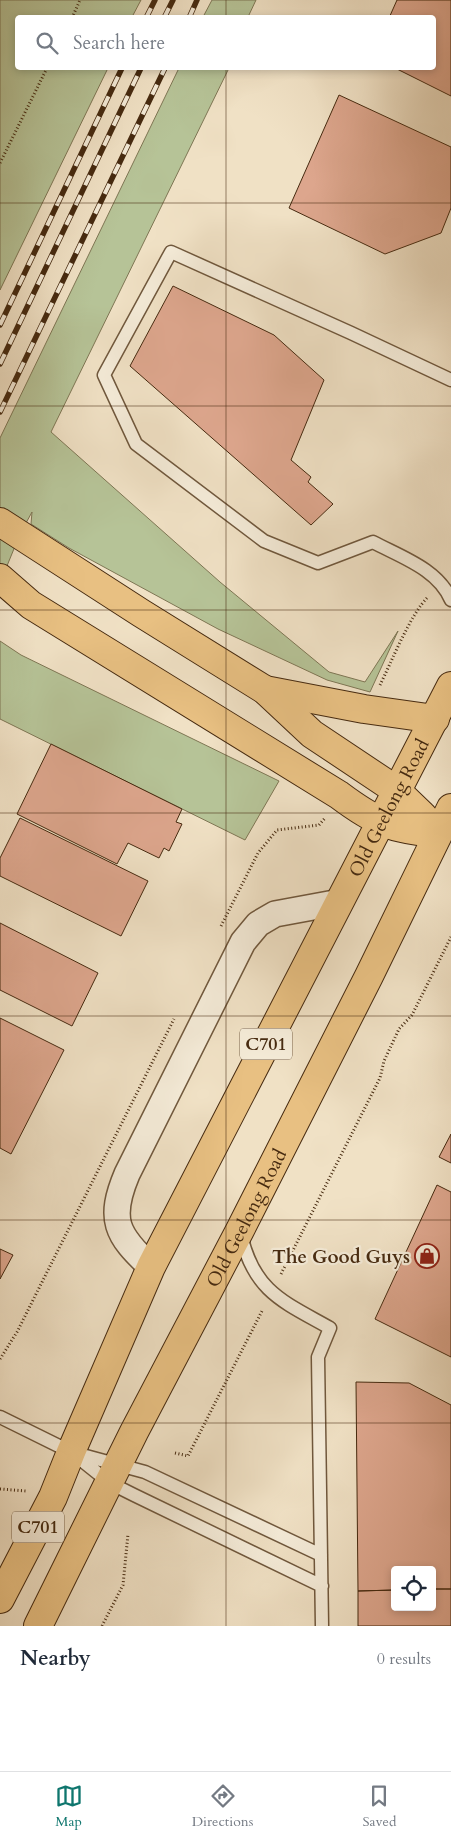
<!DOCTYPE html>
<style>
:root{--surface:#fff;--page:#f2f2f3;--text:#1f2937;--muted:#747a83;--line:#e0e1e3;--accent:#0f766e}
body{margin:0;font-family:Cardo,serif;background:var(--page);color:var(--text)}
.controls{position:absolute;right:15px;bottom:15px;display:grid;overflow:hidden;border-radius:5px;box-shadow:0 2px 8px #0003}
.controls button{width:45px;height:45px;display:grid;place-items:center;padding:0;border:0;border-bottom:1px solid var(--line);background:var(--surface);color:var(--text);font:25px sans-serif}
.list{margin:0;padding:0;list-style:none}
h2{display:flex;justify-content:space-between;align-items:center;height:65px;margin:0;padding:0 20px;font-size:21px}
h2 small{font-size:16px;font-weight:400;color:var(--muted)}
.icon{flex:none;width:28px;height:28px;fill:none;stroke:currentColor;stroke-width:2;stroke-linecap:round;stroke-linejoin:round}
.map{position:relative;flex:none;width:451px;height:1626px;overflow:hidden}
.search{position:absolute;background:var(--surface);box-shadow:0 2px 8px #0003;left:15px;right:15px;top:15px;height:55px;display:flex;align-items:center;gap:12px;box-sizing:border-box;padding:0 18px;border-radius:5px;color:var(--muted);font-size:19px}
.sheet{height:145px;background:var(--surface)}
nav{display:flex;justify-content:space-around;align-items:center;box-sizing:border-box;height:70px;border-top:1px solid var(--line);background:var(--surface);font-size:14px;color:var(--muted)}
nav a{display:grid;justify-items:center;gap:2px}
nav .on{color:var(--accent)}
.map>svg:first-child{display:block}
.green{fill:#b6c397;stroke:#7e7654}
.building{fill:#dda68d;stroke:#462a10}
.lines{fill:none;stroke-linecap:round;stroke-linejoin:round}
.lane-casing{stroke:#70583d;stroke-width:15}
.street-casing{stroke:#70583d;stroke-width:28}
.primary-casing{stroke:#462a10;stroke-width:30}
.path{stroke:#462a10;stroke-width:3;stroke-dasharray:1 2.5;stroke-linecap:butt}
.lane{stroke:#f5ecd9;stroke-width:12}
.street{stroke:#f5ecd9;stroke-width:25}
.primary{stroke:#e8c082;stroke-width:28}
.rail-casing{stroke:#462a10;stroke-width:5.5}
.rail{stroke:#f5ecd9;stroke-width:4;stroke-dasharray:11;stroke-linecap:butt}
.grid{fill:none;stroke:#462a10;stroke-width:1;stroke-opacity:0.55}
.labels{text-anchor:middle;stroke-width:4.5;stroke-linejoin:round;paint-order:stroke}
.shield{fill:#f5ecd9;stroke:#7a644c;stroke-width:1}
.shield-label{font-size:18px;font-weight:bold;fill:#462a10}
.street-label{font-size:19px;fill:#462a10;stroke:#f5ecd9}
.poi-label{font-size:19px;font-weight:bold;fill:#462a10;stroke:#f5ecd9;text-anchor:end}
</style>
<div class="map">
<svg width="451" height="1626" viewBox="0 0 451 1626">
<rect width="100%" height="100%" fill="#f0e1c5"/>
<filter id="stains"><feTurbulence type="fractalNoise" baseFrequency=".004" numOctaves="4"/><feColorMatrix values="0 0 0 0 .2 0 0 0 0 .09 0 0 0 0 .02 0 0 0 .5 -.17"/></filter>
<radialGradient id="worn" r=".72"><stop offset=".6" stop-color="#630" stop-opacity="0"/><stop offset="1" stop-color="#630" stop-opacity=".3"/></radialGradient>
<path class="green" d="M0,0H141L132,17L18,18V68H108L0,290Z
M212,0H256L248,17H203Z
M179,68H229L51,432L220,582L329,672L365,682L398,631L370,692L327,680L218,629L69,548L31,524L32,512L20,534L0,583V438Z
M0,641L21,655L279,781L245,840L0,719Z"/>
<path class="building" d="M397,0H451V96L395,68H434V18H389Z
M339,95L451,147V208L441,233L385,254L289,208Z
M173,286L274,335L324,380L291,460L311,477L308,482L333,504L311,525L130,366Z
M51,744L182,809L176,822L182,824L169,851L164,848L159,858L128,843L117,864L17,814Z
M20,818L148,881L121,936L0,876V858Z
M0,923L98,973L72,1026L0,990Z
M0,1018L64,1050L11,1154L0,1148Z
M451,1134V1163L439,1157Z
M437,1185L451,1192V1357L375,1319Z
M0,1249L13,1255L0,1279Z
M356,1382L409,1383L451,1405V1589H432V1570H395V1590L358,1591Z
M432,1589H451V1626H358V1591L395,1590V1607H432Z"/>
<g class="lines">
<defs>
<path id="lane" d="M451,380L351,333L171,252L104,375L136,444L264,541L318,563L373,542C401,557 438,569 451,600
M241,1235C254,1292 284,1302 330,1328L318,1357L322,1626
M0,1417L71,1452L145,1472L321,1555
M75,1455L110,1483L134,1495L322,1586"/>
<path id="street" d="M151,1267C116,1235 108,1219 127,1174L243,942L258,924L275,914L340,902"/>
<g id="primary">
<path d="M0,522L141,613L265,690L312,734L396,790L422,815L438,833"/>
<path d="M0,578L31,605L339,795C375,822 393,830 438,833"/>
<path d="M265,690L364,709L435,719"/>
<path id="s1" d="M0,1599L53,1497L71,1452L151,1267L451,686"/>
<path id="s2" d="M38,1626L134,1432L240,1230L369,976L451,808"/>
</g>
</defs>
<use href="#lane" class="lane-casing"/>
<use href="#street" class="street-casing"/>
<use href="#primary" class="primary-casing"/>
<path class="path" d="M72,18L80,0
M0,163L47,68
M380,685C391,663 411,613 428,597
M221,926L258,853L277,830L319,825L325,818
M281,1274L380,1078L384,1061L399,1029L412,1015L451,937
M0,1359L17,1332L174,1019
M175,1453L188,1456L263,1309
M0,1489L26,1491
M102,1626L123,1585L128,1534"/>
<use href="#lane" class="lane"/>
<use href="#street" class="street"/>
<use href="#primary" class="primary"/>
<defs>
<path id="rail" d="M146,18L155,0
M164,18L173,0
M189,18L197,0
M0,325L122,68
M0,364L141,68
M0,412L165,68"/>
</defs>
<use href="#rail" class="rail-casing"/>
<use href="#rail" class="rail"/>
</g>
<path class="grid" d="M226,0V18M226,68V1626M0,203H451M0,406H451M0,610H451M0,813H451M0,1016H451M0,1220H451M0,1423H451"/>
<defs>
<symbol id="shop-ring" viewBox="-11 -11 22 22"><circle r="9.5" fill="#f5ecd9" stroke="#8f2418" stroke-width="1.5"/><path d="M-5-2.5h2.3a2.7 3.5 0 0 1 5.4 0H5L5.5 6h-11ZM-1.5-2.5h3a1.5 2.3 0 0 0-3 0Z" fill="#8f2418"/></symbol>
</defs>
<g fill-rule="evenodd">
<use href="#shop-ring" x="413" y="1242" width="28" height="28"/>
</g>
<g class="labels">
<g class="shield">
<rect x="240" y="1028.5" width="52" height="31" rx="4"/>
<rect x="12" y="1511.5" width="52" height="31" rx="4"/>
</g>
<g class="shield-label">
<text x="266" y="1050">C701</text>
<text x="38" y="1533">C701</text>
</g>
<g class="street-label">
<text dy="7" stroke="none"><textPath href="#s1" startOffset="882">Old Geelong Road</textPath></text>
<text dy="7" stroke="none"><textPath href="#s2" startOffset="458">Old Geelong Road</textPath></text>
</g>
<g class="poi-label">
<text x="410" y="1263">The Good Guys</text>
</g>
</g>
<rect width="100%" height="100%" filter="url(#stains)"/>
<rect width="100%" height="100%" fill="url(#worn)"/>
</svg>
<div class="controls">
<button><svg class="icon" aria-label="locate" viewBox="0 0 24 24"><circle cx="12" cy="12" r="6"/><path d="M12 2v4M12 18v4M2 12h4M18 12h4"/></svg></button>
</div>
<div class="search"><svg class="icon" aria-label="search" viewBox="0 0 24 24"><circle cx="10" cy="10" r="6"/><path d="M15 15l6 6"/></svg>Search here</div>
</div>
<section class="sheet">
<h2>Nearby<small>0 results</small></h2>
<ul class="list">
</ul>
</section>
<nav>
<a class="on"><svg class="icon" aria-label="map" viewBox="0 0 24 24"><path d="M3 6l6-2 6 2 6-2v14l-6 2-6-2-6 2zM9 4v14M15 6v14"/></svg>Map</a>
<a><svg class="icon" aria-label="directions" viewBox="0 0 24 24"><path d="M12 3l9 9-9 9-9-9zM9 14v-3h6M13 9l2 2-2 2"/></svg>Directions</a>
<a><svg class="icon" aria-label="saved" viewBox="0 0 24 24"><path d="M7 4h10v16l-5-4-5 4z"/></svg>Saved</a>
</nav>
